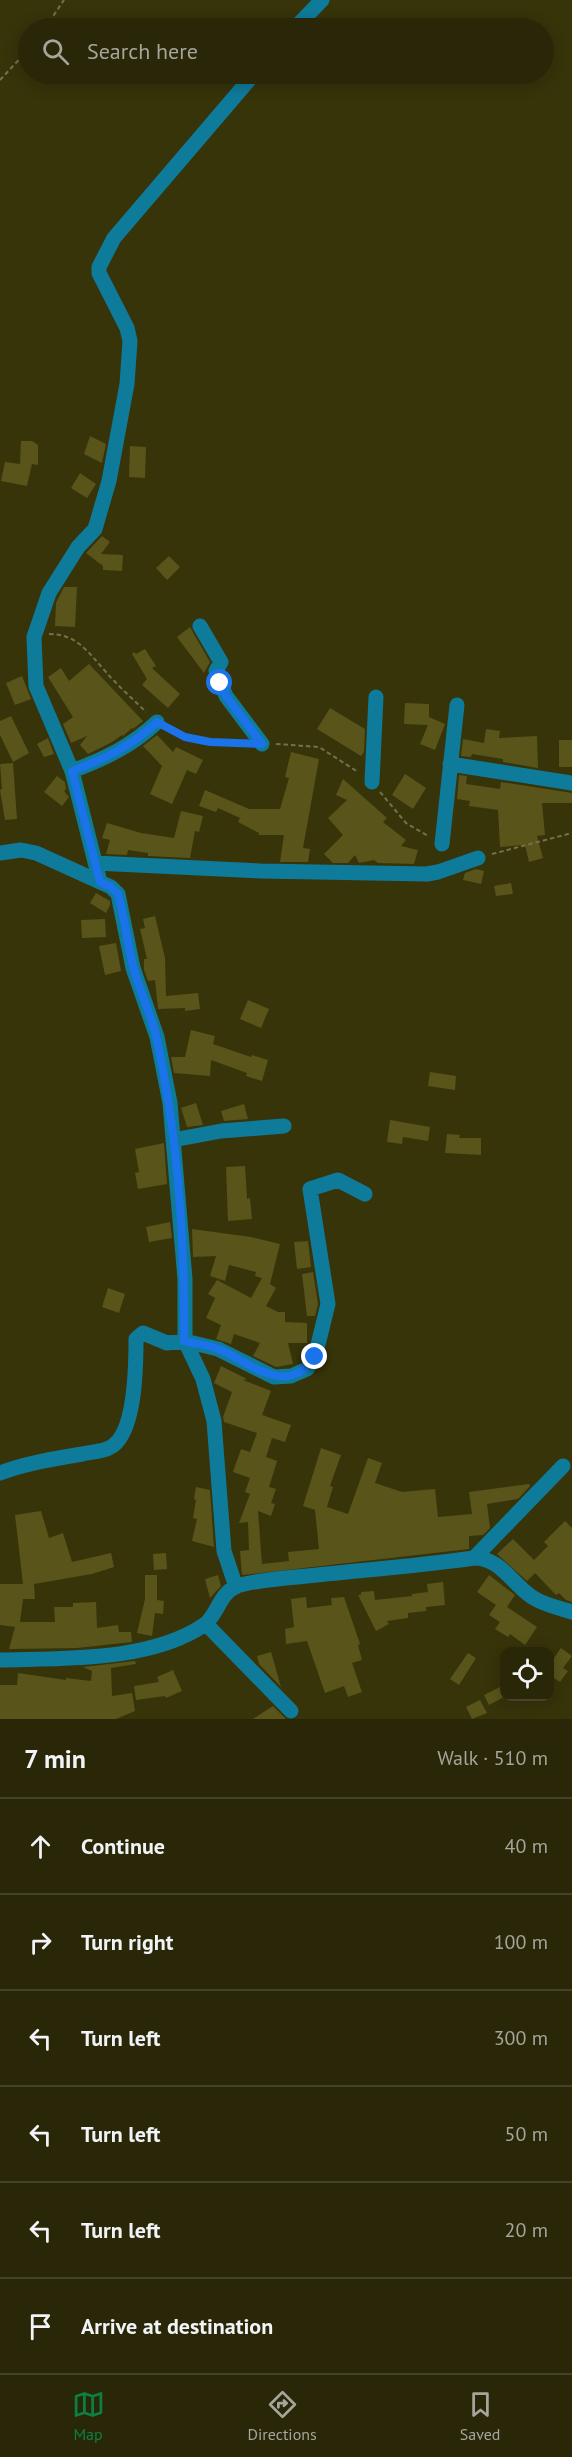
<!DOCTYPE html>
<meta charset="utf-8">
<style>
:root{--surface:#292708;--page:#312f12;--text:#f1f3f6;--muted:#a5a59c;--line:#454429;--accent:#0b8043}
body{margin:0;font-family:"PT Sans",sans-serif;background:var(--page);color:var(--text)}
.controls{position:absolute;right:18px;bottom:18px;display:grid;overflow:hidden;border-radius:12px;box-shadow:0 3px 15px #0003}
.controls button{width:54px;height:54px;display:grid;place-items:center;padding:0;border:0;border-bottom:2px solid var(--line);background:var(--surface);color:var(--text);font:30px sans-serif}
.stop{position:absolute;width:18px;height:18px;margin:-14px;border:4px solid #1a73e8;border-radius:50%;background:#fff}
.stop.end{background:#1a73e8;border-color:#fff;box-shadow:0 2px 6px #0008}
.list{margin:0;padding:0;list-style:none}
h2{display:flex;justify-content:space-between;align-items:center;height:78px;margin:0;padding:0 24px;font-size:26px}
h2 small{font-size:20px;font-weight:400;color:var(--muted)}
.list li{display:grid;grid-template-columns:39px 1fr auto;gap:18px;align-items:center;box-sizing:border-box;height:96px;padding:0 24px;border-top:2px solid var(--line)}
.list b{display:block;font-size:22px;white-space:nowrap}
.list em{font-size:20px;font-style:normal;color:var(--muted)}
.icon{flex:none;width:33px;height:33px;fill:none;stroke:currentColor;stroke-width:2;stroke-linecap:round;stroke-linejoin:round}
.map{position:relative;flex:none;width:572px;height:1719px;overflow:hidden}
.search{position:absolute;background:var(--surface);box-shadow:0 3px 15px #0003;left:18px;right:18px;top:18px;height:66px;display:flex;align-items:center;gap:15px;box-sizing:border-box;padding:0 21px;border-radius:33px;color:var(--muted);font-size:22px}
.sheet{height:654px;background:var(--surface)}
nav{display:flex;justify-content:space-around;align-items:center;box-sizing:border-box;height:84px;border-top:2px solid var(--line);background:var(--surface);font-size:16px;color:var(--muted)}
nav a{display:grid;justify-items:center;gap:3px}
nav .on{color:var(--accent)}
.map>svg:first-child{display:block}
.building{fill:#59541a}
.lines{fill:none;stroke-linecap:round;stroke-linejoin:round}
.path{stroke:#747149;stroke-width:2;stroke-dasharray:4.5 3;stroke-linecap:butt}
.minor{stroke:#0f7b9b;stroke-width:15}
.route{stroke:#1a73e8;stroke-width:8}
</style>
<div class="map">
<svg width="572" height="1719" viewBox="0 0 572 1719">
<rect width="100%" height="100%" fill="#37340a"/>
<path class="building" d="M90,436L106,444L102,463L84,454Z
M21,441H32L38,445V465L32,464L27,486L1,481L5,462L20,464Z
M130,446L146,447L145,478L129,477Z
M80,473L96,484L87,498L71,488Z
M102,536L110,542L101,554L123,555L122,571L103,570V566L86,553Z
M169,556L180,567L167,580L156,568Z
M64,587H77L75,627L55,626L56,603Z
M190,627L210,662L204,673L177,637Z
M145,649L156,666L152,668L180,694L168,708L142,685L147,679L132,654L134,652L136,654Z
M89,664L143,721L133,729L132,728L123,736L122,735L112,742L88,754L80,745L87,736L71,743L63,724L73,717L48,677L61,668L69,681Z
M22,676L31,699L15,705L6,683Z
M405,703L429,704V717L445,724L435,750L420,744L428,725L404,724Z
M330,708L365,729L364,752L361,756L317,729Z
M11,716L29,753L13,762L0,735V721Z
M486,729L500,731L499,738L537,736L538,768L503,762V759L472,754L471,757L461,756L463,739L484,743Z
M157,735L173,752L176,747L203,760L196,774L187,770L172,804L150,794L162,766L143,746Z
M48,738L54,754L44,757L37,744Z
M559,740H572V767H559Z
M291,752L319,759L303,848L310,849L308,862H280L284,835H259V833L238,822L240,818L218,808L216,812L199,806L205,790L249,809H280L289,778L285,777Z
M13,763L17,819L5,820L0,790L2,789L0,764Z
M405,774L426,788L413,809L392,795Z
M459,775L467,776L466,784L500,789L501,782L572,793V803H542L545,835L537,836L543,858L529,862L525,845L500,847L498,810L469,806L470,801L457,799Z
M57,776L65,782L66,789L64,791L69,797L62,806L44,792Z
M343,779L387,818L383,822L406,840L401,846L418,850L414,864L378,863L374,860L359,863L355,855L348,863H333L324,854L343,835L328,818L347,800L336,795Z
M181,811L203,816L199,832L195,831L190,858L148,856V853L128,850L127,855L106,854L110,840L102,838L107,823L141,833L174,838Z
M476,869L484,871L481,884L463,880L465,873Z
M511,883L513,894L496,896L494,886Z
M96,893L110,901V905L106,913L90,903Z
M155,916L165,958L166,996L198,993L200,1009L185,1011V1008L158,1009L155,980L148,981L144,970V959H147L140,929L145,928L143,919Z
M105,919L106,937L82,938L81,920Z
M116,943L121,971L105,975L99,946Z
M248,1000L269,1009L261,1028L240,1019Z
M191,1030L215,1036L213,1044L251,1057L252,1055L268,1060L262,1081L246,1076L247,1073L211,1060L210,1076L174,1073L171,1057H185Z
M430,1072L456,1076L455,1090L428,1086Z
M196,1103L203,1125L187,1127L181,1108Z
M244,1104L248,1119L224,1121L221,1111Z
M390,1120L430,1127L428,1141L403,1137L402,1144L387,1142Z
M447,1134L460,1135L459,1138H481V1155L445,1153Z
M164,1143L167,1184L138,1189L135,1173L139,1172L135,1149Z
M245,1166L247,1199L250,1198L252,1219L228,1221L226,1167Z
M170,1222L172,1238L149,1242L146,1227Z
M192,1229L251,1237L280,1244L270,1284L276,1288L266,1306L278,1312H285V1322L307,1323V1343H288L293,1364L276,1367L253,1356L260,1343L234,1334L231,1344L216,1339L221,1325L206,1318L215,1298L208,1294L217,1280L251,1298L262,1278L255,1276L256,1272L229,1265L225,1281L210,1276L216,1256L193,1257Z
M308,1241L311,1267L297,1269L294,1242Z
M313,1272L318,1304L315,1316H307L302,1274Z
M108,1288L125,1294L119,1313L102,1307Z
M221,1366L247,1379L243,1380L271,1391L262,1415L291,1425L285,1442L272,1438L266,1457L277,1461L269,1487L276,1489L271,1503L275,1504L271,1516L258,1511L262,1564L289,1561L288,1552L319,1549L315,1510L303,1506L321,1448L341,1455L330,1486L333,1487L327,1507L348,1514L368,1458L382,1463L375,1483L402,1492L435,1489L438,1517L472,1514L469,1492L529,1484L530,1486L518,1499L487,1504L490,1528L483,1535L469,1536V1549L242,1575L240,1551L249,1550L248,1522L239,1523L250,1494L245,1492L250,1478L233,1472L241,1449L250,1452L257,1433L224,1422L223,1417L232,1392L214,1383Z
M196,1487L210,1490L214,1547L192,1541L197,1519L193,1518L196,1500L194,1499Z
M41,1511L49,1538L63,1533L72,1562L111,1553L114,1567L92,1574L34,1584L35,1599H23L20,1622H55L54,1607H73V1603L96,1602L97,1628L118,1625L119,1632H131L132,1642L77,1648L9,1649L15,1627L0,1625V1584H23L15,1515Z
M565,1521L572,1528V1602L566,1600L559,1593L556,1595L535,1573L527,1581L497,1554L513,1539L534,1560L548,1546L544,1542Z
M166,1553L167,1569L154,1570L153,1554Z
M145,1575H157V1600L164,1601L163,1614L155,1613L152,1636L137,1633L145,1599Z
M218,1575L221,1586L210,1598L205,1579Z
M489,1575L515,1595L507,1607L537,1627L525,1645L510,1634L508,1637L495,1629L500,1622L489,1615L496,1605L477,1592Z
M443,1582L445,1605L426,1607V1611L408,1613V1618L387,1621L389,1624L376,1631L358,1595H361V1592L374,1591L375,1600L412,1596V1594L428,1592L427,1584Z
M306,1597L307,1608L332,1605L331,1598L344,1597L360,1644L358,1645L362,1660L352,1663L362,1692L348,1697L344,1686L325,1693L307,1641L286,1644L285,1629L294,1627L291,1599Z
M561,1648L572,1656L563,1668L568,1671L560,1682L549,1675V1665Z
M271,1652L281,1687L259,1664L257,1656Z
M468,1653L476,1658L459,1685L450,1679Z
M135,1661L136,1664L111,1668L112,1696L132,1693L135,1711L116,1719H0V1685H17L18,1673L66,1680V1678L91,1681L92,1671L83,1667Z
M173,1670L182,1691L166,1698L165,1696L136,1700L134,1686L159,1682L157,1677Z
M504,1685V1697L489,1705L484,1695Z
M480,1700L487,1713L472,1719L466,1707Z
M273,1706L286,1719H253Z"/>
<g class="lines">
<path class="path" d="M45,28L64,0
M0,80L28,50
M49,634C77,634 88,652 106,672C118,686 133,699 146,712
M170,729C194,741 217,743 243,743
M276,744L319,747L358,772
M380,792L406,823L428,836
M492,854L572,833"/>
<path class="minor" d="M295,28L322,0
M200,626L221,662L216,671L226,696L262,744
M450,764L572,783
M72,771C104,759 132,746 157,722
M372,782L376,697
M442,844L457,705
M0,853L21,850L36,853L111,887L118,894L133,968L157,1037L170,1103L185,1279V1341L203,1379L214,1421L224,1551L236,1587
M95,863L261,871L427,874L438,872L478,858
M100,882L72,771L36,686L34,637L49,593L78,547L95,529L109,481L127,384L130,341L127,328L99,273V267L114,238L254,74
M173,1140L221,1131L284,1126
M0,1473C26,1463 54,1459 82,1454C90,1452 101,1452 109,1448C136,1436 136,1364 136,1339L143,1333L167,1343L185,1341L218,1349L274,1377L291,1376L307,1369L315,1357L328,1304L310,1189L338,1180L365,1194
M474,1558L563,1466
M206,1624L291,1711
M0,1660C63,1658 149,1662 204,1625C217,1616 219,1595 235,1587C251,1580 289,1578 307,1576C363,1570 419,1566 474,1558C501,1558 512,1584 532,1597C544,1605 559,1608 572,1612"/>
</g>
<g class="lines">
<path class="route" d="M220,683L226,696L262,744L210,742L185,737L157,722C132,746 104,759 72,771L100,882L111,887L118,894C125,918 127,942 133,966C139,991 152,1015 157,1040C178,1138 185,1241 184,1341C196,1344 210,1345 221,1350C254,1365 287,1397 315,1357"/>
</g>
</svg>
<div class="controls">
<button><svg class="icon" aria-label="locate" viewBox="0 0 24 24"><circle cx="12" cy="12" r="6"/><path d="M12 2v4M12 18v4M2 12h4M18 12h4"/></svg></button>
</div>
<div class="stop" style="left:220px;top:683px"></div>
<div class="stop end" style="left:315px;top:1357px"></div>
<div class="search"><svg class="icon" aria-label="search" viewBox="0 0 24 24"><circle cx="10" cy="10" r="6"/><path d="M15 15l6 6"/></svg>Search here</div>
</div>
<section class="sheet">
<h2>7 min<small>Walk · 510 m</small></h2>
<ul class="list">
<li><svg class="icon" aria-label="ahead" viewBox="0 0 24 24"><path d="M12 20V5M6 11l6-6 6 6"/></svg><div><b>Continue</b></div><em>40 m</em></li>
<li><svg class="icon" aria-label="right" viewBox="0 0 24 24"><path d="M7 20v-9h11M14 6l5 5-5 5"/></svg><div><b>Turn right</b></div><em>100 m</em></li>
<li><svg class="icon" aria-label="left" viewBox="0 0 24 24"><path d="M17 20v-9H6M10 6l-5 5 5 5"/></svg><div><b>Turn left</b></div><em>300 m</em></li>
<li><svg class="icon" aria-label="left" viewBox="0 0 24 24"><path d="M17 20v-9H6M10 6l-5 5 5 5"/></svg><div><b>Turn left</b></div><em>50 m</em></li>
<li><svg class="icon" aria-label="left" viewBox="0 0 24 24"><path d="M17 20v-9H6M10 6l-5 5 5 5"/></svg><div><b>Turn left</b></div><em>20 m</em></li>
<li><svg class="icon" aria-label="arrive" viewBox="0 0 24 24"><path d="M6 21V4h12l-3 4 3 4H6"/></svg><div><b>Arrive at destination</b></div></li>
</ul>
</section>
<nav>
<a class="on"><svg class="icon" aria-label="map" viewBox="0 0 24 24"><path d="M3 6l6-2 6 2 6-2v14l-6 2-6-2-6 2zM9 4v14M15 6v14"/></svg>Map</a>
<a><svg class="icon" aria-label="directions" viewBox="0 0 24 24"><path d="M12 3l9 9-9 9-9-9zM9 14v-3h6M13 9l2 2-2 2"/></svg>Directions</a>
<a><svg class="icon" aria-label="saved" viewBox="0 0 24 24"><path d="M7 4h10v16l-5-4-5 4z"/></svg>Saved</a>
</nav>
